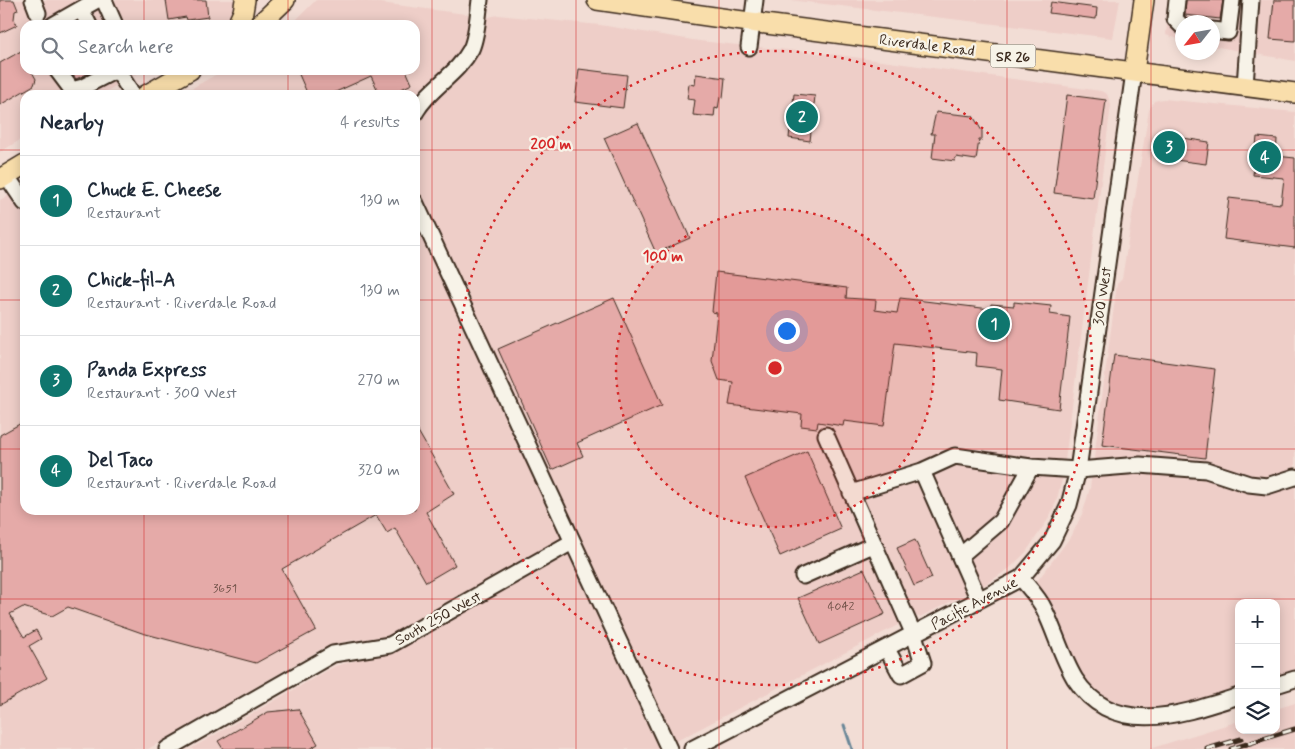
<!DOCTYPE html>
<meta charset="utf-8">
<style>
:root{--surface:#fff;--page:#f6f6f7;--text:#1f2937;--muted:#747a83;--line:#e0e1e3;--accent:#0f766e}
body{margin:0;font-family:Mynerve,sans-serif;background:var(--page);color:var(--text)}
.controls{position:absolute;right:15px;bottom:15px;display:grid;overflow:hidden;border-radius:10px;box-shadow:0 2px 12px #0003}
.controls button{width:45px;height:45px;display:grid;place-items:center;padding:0;border:0;border-bottom:1px solid var(--line);background:var(--surface);color:var(--text);font:25px sans-serif}
.compass{position:absolute;left:1175px;top:15px;width:45px;height:45px;border-radius:50%;background:var(--surface);box-shadow:0 2px 12px #0003;rotate:239deg}
.you{position:absolute;left:786px;top:330px;width:18px;height:18px;margin:-12px;border:4px solid #fff;border-radius:50%;background:#1a73e8;box-shadow:0 0 0 8px #1a73e833}
.badge{display:grid;place-items:center;width:32px;height:32px;border-radius:50%;background:var(--accent);color:#fff;font-size:16px;font-weight:700}
.pin{position:absolute;translate:-50% -50%;border:2px solid #fff;box-shadow:0 1px 5px #0006}
.list{margin:0;padding:0;list-style:none}
h2{display:flex;justify-content:space-between;align-items:center;height:65px;margin:0;padding:0 20px;font-size:21px}
h2 small{font-size:16px;font-weight:400;color:var(--muted)}
.list li{display:grid;grid-template-columns:32px 1fr auto;gap:15px;align-items:center;box-sizing:border-box;height:90px;padding:0 20px;border-top:1px solid var(--line)}
.list b{display:block;font-size:19px;white-space:nowrap}
.list p{margin:0;font-size:16px;white-space:nowrap;color:var(--muted)}
.list em{font-size:16px;font-style:normal;color:var(--muted)}
.icon{flex:none;width:28px;height:28px;fill:none;stroke:currentColor;stroke-width:2;stroke-linecap:round;stroke-linejoin:round}
.map{position:relative;flex:none;width:1295px;height:749px;overflow:hidden}
.search{position:absolute;background:var(--surface);box-shadow:0 2px 12px #0003;left:20px;top:20px;width:400px;height:55px;display:flex;align-items:center;gap:12px;box-sizing:border-box;padding:0 18px;border-radius:15px;color:var(--muted);font-size:19px}
.panel{position:absolute;background:var(--surface);box-shadow:0 2px 12px #0003;left:20px;top:90px;width:400px;height:425px;border-radius:15px}
.map>svg:first-child{display:block}
.built{fill:#eecec8}
.lines{fill:none;stroke-linecap:round;stroke-linejoin:round}
.stream{stroke:#6a8798;stroke-width:3}
.building{fill:#e5aaa8;stroke:#3b2a1e}
.minor-casing{stroke:#3b2a1e;stroke-width:19}
.major-casing{stroke:#3b2a1e;stroke-width:22}
.minor{stroke:#f7f3e8;stroke-width:15}
.major{stroke:#f9deab;stroke-width:19}
.rail-casing{stroke:#3b2a1e;stroke-width:5}
.rail{stroke:#f7f3e8;stroke-width:3;stroke-dasharray:9;stroke-linecap:butt}
.grid{fill:none;stroke:#d62828;stroke-width:1;stroke-opacity:0.55}
.ring{fill:none;stroke:#d62828;stroke-width:2.5;stroke-dasharray:2.5 5}
.labels{text-anchor:middle;stroke-width:4.5;stroke-linejoin:round;paint-order:stroke}
.number-label{font-size:12px;fill:#664a40}
.shield{fill:#f7f3e8;stroke:#73665b;stroke-width:1}
.shield-label{font-size:14px;font-weight:bold;fill:#3b2a1e}
.street-label{font-size:15px;fill:#3b2a1e;stroke:#f7f3e8}
.centre{fill:#d62828;stroke:#f7f3e8;stroke-width:2.5}
.ring-label{font-size:15px;text-anchor:middle;font-weight:bold;fill:#d62828;stroke:#f7f3e8;stroke-width:4.5;stroke-linejoin:round;paint-order:stroke}
</style>
<div class="map">
<svg width="1295" height="749" viewBox="0 0 1295 749">
<rect width="100%" height="100%" fill="#f2ddd5"/>
<filter id="ink" filterUnits="userSpaceOnUse"><feTurbulence type="fractalNoise" baseFrequency=".02" numOctaves="2"/><feDisplacementMap in="SourceGraphic" scale="10" xChannelSelector="R" yChannelSelector="G"/><feConvolveMatrix kernelMatrix="1 2 1 2 8 2 1 2 1" color-interpolation-filters="sRGB"/></filter>
<g filter="url(#ink)">
<path class="built" d="M0,0H239L231,19L222,25H25V70H143L100,95H25V137L0,152Z
M316,0H357L489,17L498,15L600,25L699,41L838,55L1101,91L1107,94L1111,105L1063,476L1056,502L1049,518L1026,552L1010,568L986,584L920,617L915,616L661,749H190L335,666L391,651L568,551L562,538L391,636L347,641L323,648L148,749H0V200L25,185V510H415V95H180L224,70H415V25H291Z
M790,0H1120L1113,38Z
M1169,0H1295V61L1213,46L1212,22H1182V40L1166,35Z
M1163,99L1295,112V673L1276,679V603H1239V690L1162,715L1132,716L1086,687L1035,584L1072,535L1083,512L1090,488L1117,284L1122,279L1149,110L1154,101Z
M1295,703V749H1149L1239,721V730H1276V709Z"/>
<g class="lines">
<path class="stream" d="M844,725L852,749"/>
</g>
<path class="building" d="M0,0H14L18,10L15,11L14,19L17,25L0,33Z
M166,0H206L208,17L187,20L186,17L169,20Z
M1186,0H1223L1220,19L1185,15Z
M1274,0H1295V41L1270,39Z
M1051,2L1097,8L1096,19L1049,13Z
M21,51L25,59V70H31L36,79L34,85L0,105V63Z
M579,69L627,75L623,108L575,102Z
M69,70H96L76,79Z
M297,70H406L412,84L388,95H380L371,76L329,95H308Z
M696,74L725,78L723,98L720,97L718,109L715,108L714,117L693,115L695,100L687,99L689,84L695,85Z
M794,94L815,96L810,141L789,138Z
M1067,95L1106,100L1093,198L1054,193Z
M936,112L973,116L982,131V140H979L976,160L956,157L955,161L932,158L935,134H931Z
M638,123L690,238L656,253L604,138Z
M1163,135L1209,142L1206,164L1160,158Z
M1257,137L1277,139L1276,156L1295,158V248L1224,239L1229,198L1281,204L1284,178L1253,175Z
M716,272L847,288L846,298L876,300L875,310L897,313L900,298L990,309L991,304L1014,306V302L1051,306L1050,314L1070,317L1059,409L999,400L1002,369L976,366L977,353L895,343L884,426L844,421L843,426L818,422L817,428L801,426L802,414L729,405L733,382L719,380L712,361L717,313L712,312Z
M614,298L662,405L577,443L583,456L552,470L498,349Z
M1114,355L1215,369L1205,458L1102,445Z
M25,421V510H415V426L454,494L426,512L455,565L426,582L395,528L387,533L376,515L282,569L316,630L256,663L142,633L68,607L52,616L23,607L10,614L24,637L36,630L41,639L29,646L47,678L0,705V435Z
M807,451L841,529L780,556L745,478Z
M915,540L932,578L914,586L897,548Z
M864,569L885,614L819,644L798,598Z
M298,709L318,744L309,749H223L218,741L268,712Z"/>
<g class="lines">
<defs>
<path id="minor" d="M33,0L38,13
M104,0L115,25
M1177,0L1175,19L1182,26
M53,25L81,9
M89,25L81,9L97,0
M1212,30L1228,32L1232,0
M749,47L755,0
M57,70L72,90L83,87L116,70
M117,70L133,95
M1245,86L1251,0
M415,113C429,88 457,75 471,49C477,36 478,15 480,0
M6,175L25,203
M415,202L669,749
M826,435L914,635L923,663L901,675L887,649
M1031,467L1078,470L1140,465L1206,470L1249,484L1267,486L1295,477
M851,493L922,471
M960,556L1001,521L1031,467L955,456L922,471L979,600
M803,576L873,545
M1021,578C1029,588 1039,598 1044,609C1055,631 1062,658 1075,679C1114,739 1183,714 1239,696
M1276,685L1295,679
M167,749L333,654L390,645L572,542
M692,749L1021,578L1052,541L1069,505L1078,470L1134,72"/>
<path id="major" d="M597,0L735,20L1295,93
M237,25L243,12L245,0
M259,25L285,0
M1134,72L1144,0
M146,95L190,70
M0,179L25,164"/>
</defs>
<use href="#minor" class="minor-casing"/>
<use href="#major" class="major-casing"/>
<use href="#minor" class="minor"/>
<use href="#major" class="major"/>
<defs>
<path id="rail" d="M1207,749L1241,739
M1231,749L1295,729"/>
</defs>
<use href="#rail" class="rail-casing"/>
<use href="#rail" class="rail"/>
</g>
</g>
<path class="grid" d="M144,0V25M288,0V25M432,0V749M576,0V749M719,0V749M863,0V749M1007,0V749M1151,0V749M144,70V95M288,70V95M0,150H25M415,150H1295M0,300H25M415,300H1295M0,449H25M415,449H1295M144,510V749M288,510V749M0,599H1295"/>
<circle cx="775" cy="368" r="159" fill="#d62828" fill-opacity=".12"/>
<g class="ring">
<circle cx="775" cy="368" r="159"/>
<circle cx="775" cy="368" r="317"/>
</g>
<g class="labels">
<g class="number-label">
<text x="225" y="592">3651</text>
<text x="841" y="610">4042</text>
</g>
<rect class="shield" x="990.5" y="44.5" width="45" height="23" rx="4"/>
<g class="shield-label">
<text x="1013" y="61">SR 26</text>
</g>
<g class="street-label">
<text transform="translate(927 45) rotate(7)" y="5">Riverdale Road</text>
<text transform="translate(1102 296) rotate(-82)" y="5">300 West</text>
<text transform="translate(974 603) rotate(-28)" y="5">Pacific Avenue</text>
<text transform="translate(438 618) rotate(-29)" y="5">South 250 West</text>
</g>
</g>
<circle cx="775" cy="368" r="8" class="centre"/>
<g class="ring-label">
<text x="551" y="149">200 m</text>
<text x="663" y="261">100 m</text>
</g>
</svg>
<div class="controls">
<button>+</button>
<button>−</button>
<button><svg class="icon" aria-label="layers" viewBox="0 0 24 24"><path d="M12 4l9 5-9 5-9-5zM3 14l9 5 9-5"/></svg></button>
</div>
<svg class="compass" viewBox="-18 -18 36 36"><path d="M0-13l5 13h-10z" fill="#e53935"/><path d="M0 13l5-13h-10z" fill="#747a83"/></svg>
<div class="you"></div>
<div class="pin badge" style="left:994px;top:324px">1</div>
<div class="pin badge" style="left:802px;top:117px">2</div>
<div class="pin badge" style="left:1169px;top:147px">3</div>
<div class="pin badge" style="left:1265px;top:157px">4</div>
<div class="search"><svg class="icon" aria-label="search" viewBox="0 0 24 24"><circle cx="10" cy="10" r="6"/><path d="M15 15l6 6"/></svg>Search here</div>
<section class="panel">
<h2>Nearby<small>4 results</small></h2>
<ul class="list">
<li><span class="badge">1</span><div><b>Chuck E. Cheese</b><p>Restaurant</p></div><em>130 m</em></li>
<li><span class="badge">2</span><div><b>Chick-fil-A</b><p>Restaurant · Riverdale Road</p></div><em>130 m</em></li>
<li><span class="badge">3</span><div><b>Panda Express</b><p>Restaurant · 300 West</p></div><em>270 m</em></li>
<li><span class="badge">4</span><div><b>Del Taco</b><p>Restaurant · Riverdale Road</p></div><em>320 m</em></li>
</ul>
</section>
</div>
